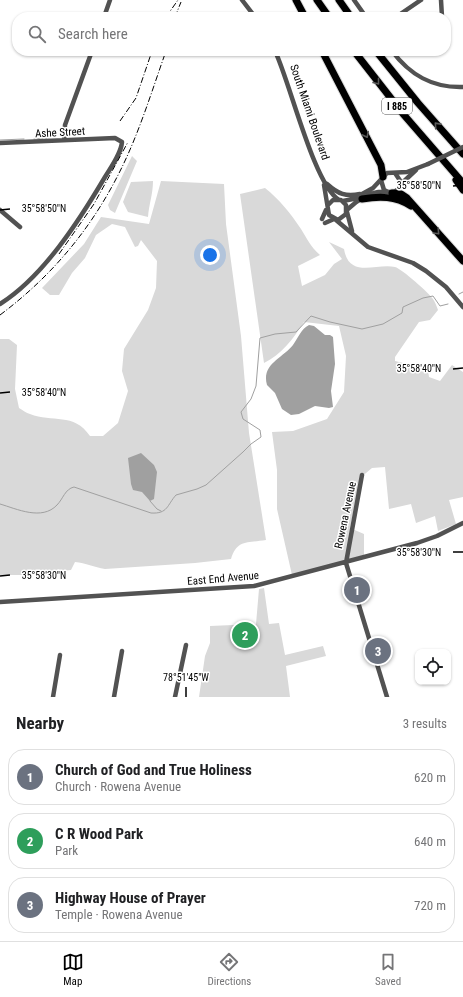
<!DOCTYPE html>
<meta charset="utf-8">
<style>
:root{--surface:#fff;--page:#f6f6f6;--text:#202124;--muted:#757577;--line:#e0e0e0;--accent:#000}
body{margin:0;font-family:"Roboto Condensed",sans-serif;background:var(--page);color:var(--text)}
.controls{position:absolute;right:12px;bottom:12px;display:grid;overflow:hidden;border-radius:8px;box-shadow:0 1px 3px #0004}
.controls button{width:36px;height:36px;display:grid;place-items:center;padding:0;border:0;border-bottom:1px solid var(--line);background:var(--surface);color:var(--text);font:20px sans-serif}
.you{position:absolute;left:210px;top:255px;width:14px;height:14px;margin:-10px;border:3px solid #fff;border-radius:50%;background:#1a73e8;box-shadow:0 0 0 6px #1a73e833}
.badge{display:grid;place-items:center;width:26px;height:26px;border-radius:50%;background:var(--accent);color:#fff;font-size:13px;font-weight:700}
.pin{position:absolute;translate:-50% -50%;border:2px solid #fff;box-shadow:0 1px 4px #0006}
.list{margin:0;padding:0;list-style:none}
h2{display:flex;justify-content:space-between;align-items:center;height:52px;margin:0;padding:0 16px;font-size:17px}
h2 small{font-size:13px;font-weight:400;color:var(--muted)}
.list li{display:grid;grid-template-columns:26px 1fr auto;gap:12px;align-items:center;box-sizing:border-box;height:56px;margin:0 8px 8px;padding:0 8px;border:1px solid var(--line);border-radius:16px}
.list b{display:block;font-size:15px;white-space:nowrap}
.list p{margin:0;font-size:13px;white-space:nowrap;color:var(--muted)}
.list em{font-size:13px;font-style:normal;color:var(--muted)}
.icon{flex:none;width:22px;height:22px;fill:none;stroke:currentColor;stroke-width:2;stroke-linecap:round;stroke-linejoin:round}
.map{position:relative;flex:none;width:463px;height:697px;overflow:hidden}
.search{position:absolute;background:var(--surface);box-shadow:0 1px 3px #0004;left:12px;right:12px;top:12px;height:44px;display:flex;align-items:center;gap:10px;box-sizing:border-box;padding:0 14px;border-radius:16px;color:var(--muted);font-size:15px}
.sheet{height:244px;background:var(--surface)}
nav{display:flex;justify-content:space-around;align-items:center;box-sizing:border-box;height:56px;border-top:1px solid var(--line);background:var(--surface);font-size:11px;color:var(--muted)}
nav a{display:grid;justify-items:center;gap:2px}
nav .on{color:var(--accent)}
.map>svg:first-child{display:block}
.green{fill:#d9d9d9}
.water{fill:#a0a0a0}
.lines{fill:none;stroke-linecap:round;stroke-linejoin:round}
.stream{stroke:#a0a0a0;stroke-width:1}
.highway-casing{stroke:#dbdbdb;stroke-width:9}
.minor{stroke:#525252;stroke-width:4.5}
.highway{stroke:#000;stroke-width:7}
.rail{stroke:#000;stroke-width:1;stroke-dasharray:6 2 1 2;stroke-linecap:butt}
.minor-bridge{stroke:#525252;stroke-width:4.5}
.oneway{stroke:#595959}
.ticks{fill:none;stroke:#000;stroke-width:1.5}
.labels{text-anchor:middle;stroke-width:3;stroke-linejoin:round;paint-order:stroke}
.shield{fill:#fff;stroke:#4c4c4c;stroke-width:1}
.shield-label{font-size:10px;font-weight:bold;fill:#000}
.street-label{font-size:11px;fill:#000;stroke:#fff}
.ticks-label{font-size:10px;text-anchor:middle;fill:#000;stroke:#fff;stroke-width:3;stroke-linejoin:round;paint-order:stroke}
</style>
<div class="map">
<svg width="463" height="697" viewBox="0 0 463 697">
<rect width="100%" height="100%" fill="#fff"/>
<path class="green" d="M132,156L137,161L115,213L110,210L108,205Z
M153,181C153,194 149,204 148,217L128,212L123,202L131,182Z
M161,181L224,184L226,224L241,336L249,433L266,540C248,543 237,539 231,559L195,563L105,569C94,567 86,563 75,562L71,570L22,575H0V339H9L17,345L15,389L19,408C23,410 26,413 30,414C52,423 74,412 90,436H103L118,423L128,391L122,371L124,349L148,310L156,288L157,261L141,240L138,246L135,247L125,227L112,224L96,235L85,258L72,273L59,295H50L42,288L84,244L101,217L149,224Z
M265,188C279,199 291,214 301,229C308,240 310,246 320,255L298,266L302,286L325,275L334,264L342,259L329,242L344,249C349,279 376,263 395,267C402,269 429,293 433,299C435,302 437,307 438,310L430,320L419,322L395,357V361L428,369L429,377L440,381L452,365L463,372V497L449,500L456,524L438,531L435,516L416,523L411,504L389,509L385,467L372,468L360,478L350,528L364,534V555L292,575L277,509V470L272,432L293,431L327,419L344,392L346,356L339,326L304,322C294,338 281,355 264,363L240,194Z
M264,588L269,624L279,623L285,655L323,646L326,656L286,666L290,697H199L205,656L210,643V626L256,624L259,589Z"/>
<path class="water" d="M309,325L314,326L325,335H330L333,337L335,364L331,391L333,407L329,408L315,406L299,414L291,415L282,409L275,393L267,385C261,364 283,358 293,345C298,338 301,329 309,325Z
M141,453L154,465L157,472L154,499L150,501L142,492L133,490L131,484L128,458Z"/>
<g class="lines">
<path class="stream" d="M34,139L49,138
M0,140L24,139
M459,294L463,292
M150,501L157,509L161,511
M0,504C17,509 42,521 57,505C63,499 65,489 74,487L151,513C168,514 167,505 176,495L197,489L206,485L243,452L251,444L261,437L260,430L243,419L241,412L251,399L256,386L260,338L275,334L296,332L311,316L330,322L362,329L383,324L402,313L403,307L423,298L433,296L440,306L448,304"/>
<defs>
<path id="highway" d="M296,0L305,17
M317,0L329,17
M339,0L351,17
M322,51L381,165L383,177
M354,51L404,115L463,183
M376,51L418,103L463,154
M456,180L463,190
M392,193L401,194L407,198L463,261
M362,199C380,196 395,196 411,206"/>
</defs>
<use href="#highway" class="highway-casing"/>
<path class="minor" d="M242,0L255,17
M354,0L366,17
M441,0L442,17
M104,17L110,0
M396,17L421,0
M275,51C290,82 314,185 339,200
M392,51C410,75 432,88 463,87
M64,140L65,125L92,51
M0,143L115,138L122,142C121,154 111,167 105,177C79,221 43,277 0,304
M381,180L384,190C392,195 400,191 401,182L395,173
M327,184C338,194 346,197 360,194
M401,184L416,170
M324,185L329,215L338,220L346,214V205L341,200H333L328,205
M343,201L353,199L373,188L387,173L407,172L428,164
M0,210L20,227
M347,210C356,201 372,190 386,192
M347,212L352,231
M322,219L326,210
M336,220L368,247L413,263L426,271L446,287L463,307
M325,223L334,219
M362,475L346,563L387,697
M0,602L254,586L417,543L437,536L463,523
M53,697L60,655
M114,697L122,651
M175,697L186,645"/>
<use href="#highway" class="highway"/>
<path class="rail" d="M166,17L178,0
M175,17L181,2
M120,121L136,98L151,54
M59,254L94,204L128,142
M0,315C60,270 103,214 132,145C145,114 155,82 166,51"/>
<path class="minor-bridge" d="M428,164L463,147"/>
</g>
<defs><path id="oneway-chevron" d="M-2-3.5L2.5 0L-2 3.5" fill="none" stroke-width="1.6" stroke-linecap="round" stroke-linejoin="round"/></defs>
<g class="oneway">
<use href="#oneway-chevron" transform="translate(377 82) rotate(52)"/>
<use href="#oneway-chevron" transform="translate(437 125) rotate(-132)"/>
<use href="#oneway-chevron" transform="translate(366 135) rotate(63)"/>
<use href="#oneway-chevron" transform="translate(437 232) rotate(47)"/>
</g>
<path class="ticks" d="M453,186L463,185M0,210L10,209M453,369L463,368M0,393L10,392M453,552H463M0,576L10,575M186,687V697"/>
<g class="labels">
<rect class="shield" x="382" y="98" width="30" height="16" rx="3"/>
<g class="shield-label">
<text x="397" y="110">I 885</text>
</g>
<g class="street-label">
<text transform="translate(310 112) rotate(71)" y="4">South Miami Boulevard</text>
<text transform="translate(60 132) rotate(-3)" y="4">Ashe Street</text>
<text transform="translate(345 515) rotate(-78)" y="4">Rowena Avenue</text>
<text transform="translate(223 578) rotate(-5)" y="4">East End Avenue</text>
</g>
</g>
<g class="ticks-label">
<text x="419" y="189">35°58'50"N</text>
<text x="44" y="212">35°58'50"N</text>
<text x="419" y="372">35°58'40"N</text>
<text x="44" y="396">35°58'40"N</text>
<text x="419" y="556">35°58'30"N</text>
<text x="44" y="579">35°58'30"N</text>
<text x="186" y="681">78°51'45"W</text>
</g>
</svg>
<div class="controls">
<button><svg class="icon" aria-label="locate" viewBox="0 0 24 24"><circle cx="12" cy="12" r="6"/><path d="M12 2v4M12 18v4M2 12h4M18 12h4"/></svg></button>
</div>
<div class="you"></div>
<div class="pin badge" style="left:357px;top:590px;background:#6b7280">1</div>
<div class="pin badge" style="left:245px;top:635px;background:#2e9e5b">2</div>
<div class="pin badge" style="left:378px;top:651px;background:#6b7280">3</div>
<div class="search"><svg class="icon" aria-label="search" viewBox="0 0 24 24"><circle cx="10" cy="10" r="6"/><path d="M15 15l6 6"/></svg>Search here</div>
</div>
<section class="sheet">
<h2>Nearby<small>3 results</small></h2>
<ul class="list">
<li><span class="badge" style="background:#6b7280">1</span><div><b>Church of God and True Holiness</b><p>Church · Rowena Avenue</p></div><em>620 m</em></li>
<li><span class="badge" style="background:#2e9e5b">2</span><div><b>C R Wood Park</b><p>Park</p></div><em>640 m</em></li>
<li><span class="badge" style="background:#6b7280">3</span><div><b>Highway House of Prayer</b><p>Temple · Rowena Avenue</p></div><em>720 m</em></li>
</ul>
</section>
<nav>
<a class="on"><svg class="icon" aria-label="map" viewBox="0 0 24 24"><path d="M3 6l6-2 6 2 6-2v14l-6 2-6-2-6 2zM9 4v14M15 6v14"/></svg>Map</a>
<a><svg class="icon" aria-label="directions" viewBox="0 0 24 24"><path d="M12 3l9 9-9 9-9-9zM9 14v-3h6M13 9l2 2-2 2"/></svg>Directions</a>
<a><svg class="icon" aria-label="saved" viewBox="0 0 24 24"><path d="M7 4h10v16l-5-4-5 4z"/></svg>Saved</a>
</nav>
